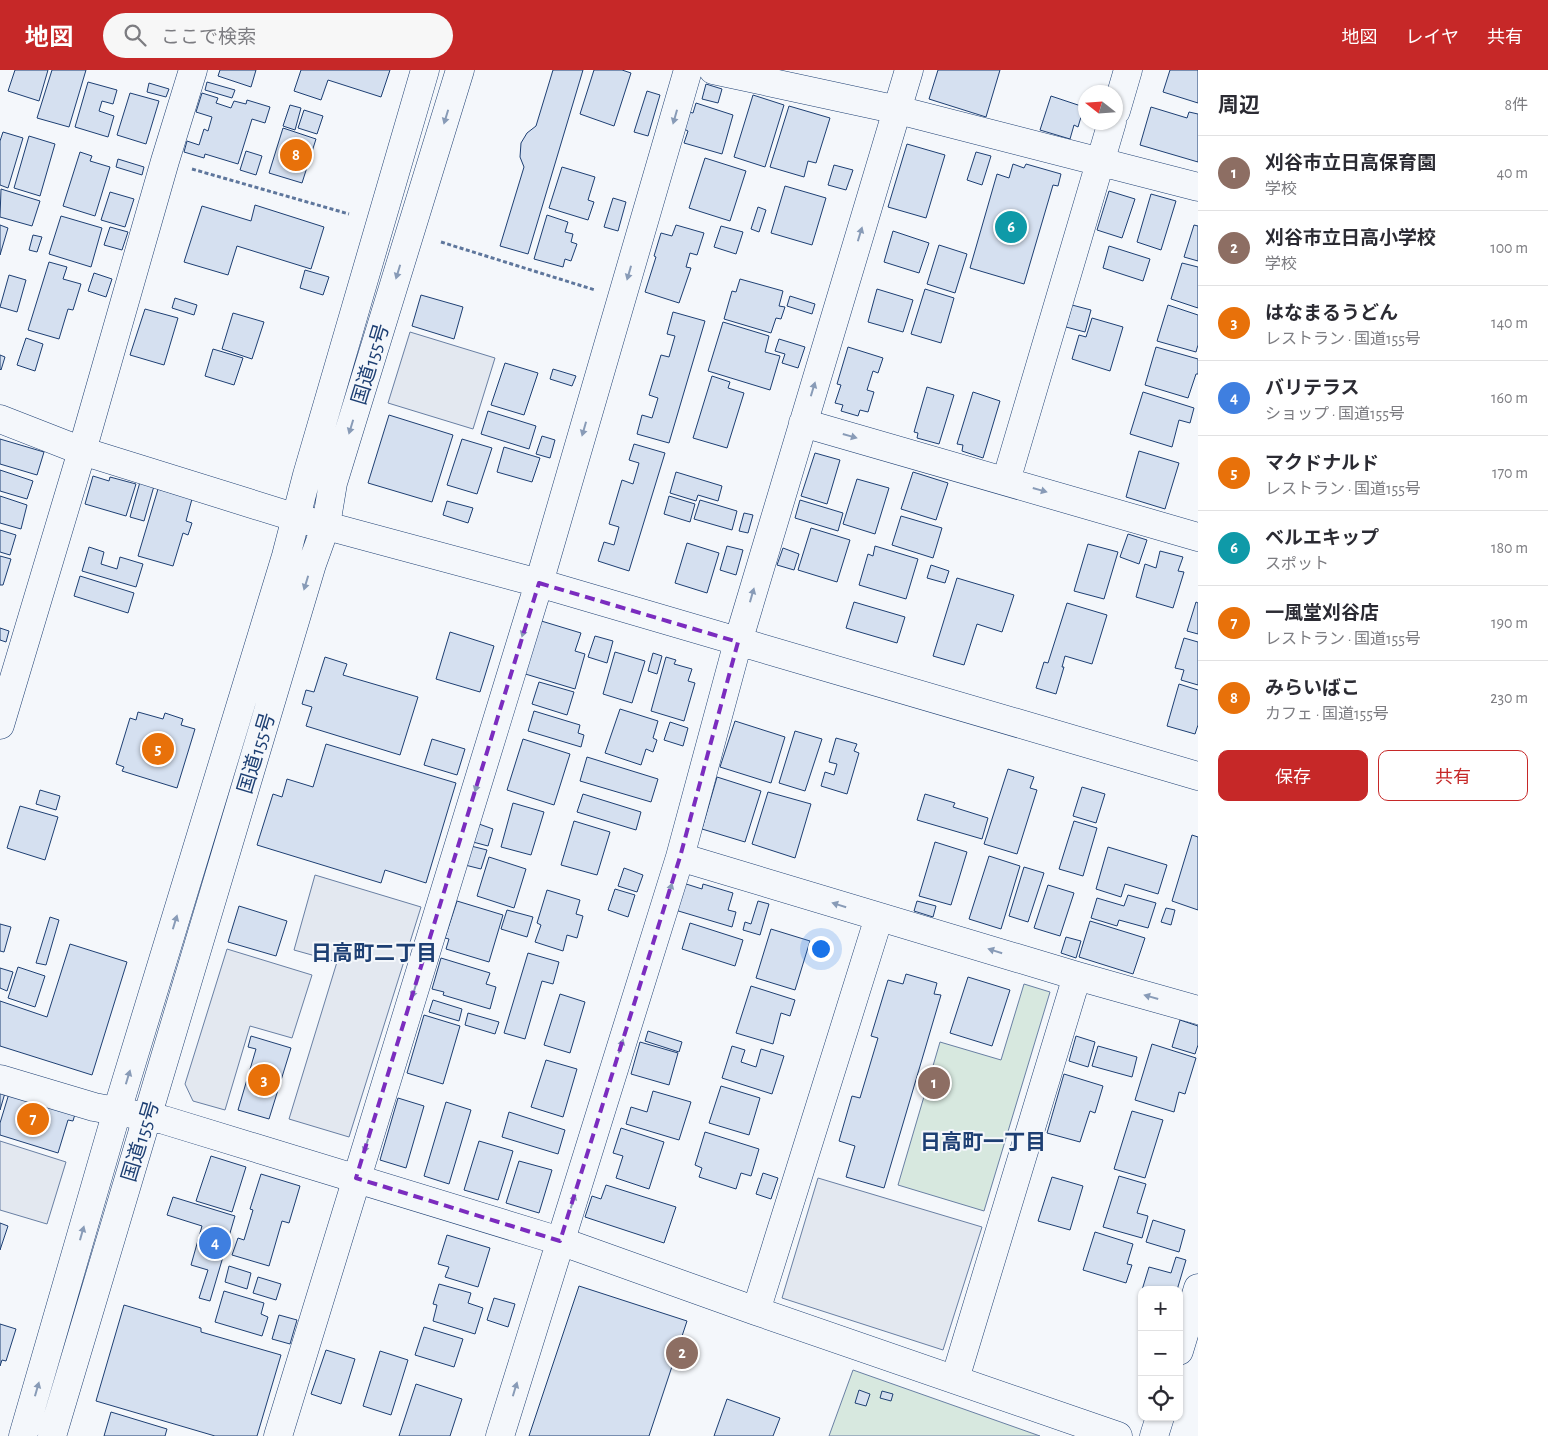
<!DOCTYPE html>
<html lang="ja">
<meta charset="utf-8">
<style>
:root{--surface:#fff;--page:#f7f7f7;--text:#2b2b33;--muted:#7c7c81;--line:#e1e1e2;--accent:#c62828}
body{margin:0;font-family:"Alegreya Sans","Noto Sans JP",sans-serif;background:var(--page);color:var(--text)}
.controls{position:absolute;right:15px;bottom:15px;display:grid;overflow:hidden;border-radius:10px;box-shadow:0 1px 4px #0004}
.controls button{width:45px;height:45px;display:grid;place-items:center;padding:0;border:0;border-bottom:1px solid var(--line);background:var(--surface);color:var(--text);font:25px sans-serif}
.compass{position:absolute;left:1078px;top:15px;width:45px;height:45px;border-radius:50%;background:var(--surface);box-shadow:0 1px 4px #0004;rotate:287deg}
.you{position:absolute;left:820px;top:878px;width:18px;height:18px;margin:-12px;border:4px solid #fff;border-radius:50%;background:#1a73e8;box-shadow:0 0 0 8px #1a73e833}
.badge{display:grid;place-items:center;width:32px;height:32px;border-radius:50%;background:var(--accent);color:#fff;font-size:16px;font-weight:700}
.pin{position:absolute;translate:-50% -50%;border:2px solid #fff;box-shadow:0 1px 5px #0006}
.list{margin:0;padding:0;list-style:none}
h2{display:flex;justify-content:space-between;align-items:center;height:65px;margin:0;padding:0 20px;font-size:21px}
h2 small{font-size:16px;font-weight:400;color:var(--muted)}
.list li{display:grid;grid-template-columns:32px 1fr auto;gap:15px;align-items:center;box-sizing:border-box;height:75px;padding:0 20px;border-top:1px solid var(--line)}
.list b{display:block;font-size:19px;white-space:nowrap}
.list p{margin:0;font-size:16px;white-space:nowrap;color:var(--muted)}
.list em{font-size:16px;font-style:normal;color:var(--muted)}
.actions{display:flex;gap:10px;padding:15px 20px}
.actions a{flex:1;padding:11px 0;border:1px solid var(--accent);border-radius:10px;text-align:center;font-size:18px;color:var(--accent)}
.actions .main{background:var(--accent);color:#fff}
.icon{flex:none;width:28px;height:28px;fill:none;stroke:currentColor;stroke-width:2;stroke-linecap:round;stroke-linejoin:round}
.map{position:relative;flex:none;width:1198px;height:1366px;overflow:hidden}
header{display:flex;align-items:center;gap:30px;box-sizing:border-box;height:70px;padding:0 25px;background:var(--accent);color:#fff}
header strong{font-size:24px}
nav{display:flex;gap:28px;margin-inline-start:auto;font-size:18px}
.search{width:350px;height:45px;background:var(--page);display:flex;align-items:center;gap:12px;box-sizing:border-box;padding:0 18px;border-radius:28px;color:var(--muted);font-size:19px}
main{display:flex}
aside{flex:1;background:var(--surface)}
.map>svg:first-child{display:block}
.green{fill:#d7e8df;stroke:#687fa3}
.parking{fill:#e3e8f0;stroke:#687fa3}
.building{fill:#d5e0f0;stroke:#1d3f73}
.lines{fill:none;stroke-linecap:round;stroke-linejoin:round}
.minor-casing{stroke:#1d3f73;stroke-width:29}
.highway-casing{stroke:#1d3f73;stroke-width:29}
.path{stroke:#5e769c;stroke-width:3;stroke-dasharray:4 2.5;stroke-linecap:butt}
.minor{stroke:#f4f7fb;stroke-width:28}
.highway{stroke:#f4f7fb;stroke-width:28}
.oneway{fill:#889bb7}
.marked{fill:none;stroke:#7b2cbf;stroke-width:4;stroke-dasharray:10 6;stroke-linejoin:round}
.labels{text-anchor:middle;stroke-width:4;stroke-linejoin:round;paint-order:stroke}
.street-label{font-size:20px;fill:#1d3f73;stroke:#f4f7fb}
.neighbourhood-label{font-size:21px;font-weight:bold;fill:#1d3f73;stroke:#f4f7fb}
</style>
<header>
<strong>地図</strong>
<div class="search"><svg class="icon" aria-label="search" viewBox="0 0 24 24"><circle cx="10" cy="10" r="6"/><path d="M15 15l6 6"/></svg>ここで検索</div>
<nav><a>地図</a><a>レイヤ</a><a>共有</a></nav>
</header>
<main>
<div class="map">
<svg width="1198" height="1366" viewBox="0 0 1198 1366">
<rect width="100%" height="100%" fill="#f4f7fb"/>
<path class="green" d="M1024,914L1050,922L984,1141L898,1115L940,972L1001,990Z
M853,1300L1040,1366H829Z"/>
<path class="parking" d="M410,262L495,288L473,359L388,333Z
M315,805L421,837L349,1067L289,1049L337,892L294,880Z
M227,879L312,905L292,968L250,956L225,1040L193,1031L185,1014Z
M0,1071L66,1092L47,1154L0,1140Z
M818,1108L982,1157L943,1280L782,1228Z"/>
<path class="building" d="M15,0H48L39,31L8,21Z
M52,0H86L69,57L37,48Z
M220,0H256L251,17L218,6Z
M301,0H390L381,27L328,10L321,30L294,21Z
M553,0H583L528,184L500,176L524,97L520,87L521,73L527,63L536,56Z
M594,0H622L631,3L614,56L580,44Z
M938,0H1000L986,47L929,29Z
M1170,0H1198V33L1163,22Z
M88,12L117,20L113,34L102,31L99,41L114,46L108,67L75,57Z
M207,12L235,20L232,28L205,20Z
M149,13L169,19L166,27L147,22Z
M706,14L722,19L718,33L702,29Z
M647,21L660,25L648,66L634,62Z
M130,23L159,31L146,74L117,65Z
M202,23L218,28L216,33L231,38L234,31L246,34L247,30L270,37L265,53L252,49L238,94L205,84L204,88L184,82L187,71L199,75L204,59L208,61L212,47L196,42Z
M753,25L784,35L765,97L734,87Z
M1051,26L1084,37L1078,57L1074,55L1070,69L1040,60Z
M696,33L733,45L722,84L684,73L688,61L684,59L689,42L693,43Z
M290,35L301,38L295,60L283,56Z
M789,36L830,48L816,93L808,91L804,107L770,97Z
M1151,37L1187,48L1189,42L1198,44V92L1140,75Z
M304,40L323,46L317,64L298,58Z
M283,58L316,69L302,113L269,103Z
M3,62L23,68L8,118L0,115V71Z
M29,66L55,74L40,126L14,118Z
M907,74L945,85L926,148L888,137Z
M246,81L262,86L256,105L240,100Z
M80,82L92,86L90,91L110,97L95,146L63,136Z
M976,82L991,86L982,115L967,110Z
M705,88L746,101L730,151L689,138Z
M118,89L144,97L142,105L116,97Z
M1013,94L1024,98L1026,94L1061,104L1058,116L1053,115L1024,214L970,198L997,104L1009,108Z
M834,95L853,100L846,120L828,115Z
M562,97L595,107L588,130L594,132L588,150L549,138Z
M785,116L826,128L812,175L771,163Z
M1,119L40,131L32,156L0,147Z
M1109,121L1135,129L1122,168L1097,160Z
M110,122L134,129L125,157L101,150Z
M1151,124L1176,131L1161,180L1137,172Z
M613,128L626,132L618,161L604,157Z
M255,135L324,157L311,199L237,176L228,205L184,192L202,136L251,151Z
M758,137L766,140L759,162L751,159Z
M547,145L568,152L565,162L573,164L571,172L577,174L571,191L565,189L563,197L534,189Z
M61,146L102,158L91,197L49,184Z
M0,155L8,158L0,185Z
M676,155L704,163L697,185L690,183L686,197L691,198L679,233L645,222L656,187L654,186L661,163L672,166Z
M1194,155L1198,156V191L1184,187Z
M721,156L743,162L736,184L714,177Z
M110,157L128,162L122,180L104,175Z
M893,161L929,173L919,203L884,192Z
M33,165L42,167L37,182L29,180Z
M939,175L967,184L955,223L927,214Z
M1109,176L1150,189L1143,211L1103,198Z
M49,192L67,197L63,209L81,214L73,240L68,239L59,269L28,260Z
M1182,193L1198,197V238L1171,229Z
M305,200L329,207L323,225L300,218Z
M94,203L112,209L106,227L88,221Z
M9,205L26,210L17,242L0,237Z
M740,209L783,221L779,236L785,237L781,249L776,248L771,263L724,249L732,221L736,222Z
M877,219L913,230L903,262L868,252Z
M925,219L954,228L941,273L911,264Z
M421,225L463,237L454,269L412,256Z
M790,226L815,234L812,244L787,236Z
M175,228L197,235L194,245L172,238Z
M1072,235L1091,240L1085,262L1066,257Z
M1168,235L1198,245V275L1196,282L1157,271Z
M145,239L178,248L164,295L130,285Z
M673,242L705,251L669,373L637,364L642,345L652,348L658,328L649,325L661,285L669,287L675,266L667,264Z
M233,243L264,252L252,289L222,279Z
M1092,248L1123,257L1110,301L1072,289L1079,265L1086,267Z
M723,252L769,266L765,282L780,286L770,320L708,301Z
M26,268L43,274L35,301L17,295Z
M779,269L805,277L798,298L782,293L785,284L775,281Z
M848,277L883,288L878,303L873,301L867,320L874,322L868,342L860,340L858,346L841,341L843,335L835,333L841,315L837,314Z
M1156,277L1198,289V304H1196L1188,328L1145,315Z
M213,279L243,288L234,315L205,306Z
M0,285L5,287L1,300L0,299Z
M505,293L538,303L524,345L491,335Z
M553,299L576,306L572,316L550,309Z
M712,306L730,312L728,318L744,323L727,378L693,368Z
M927,317L954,325L939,374L917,368L918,363L914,362Z
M973,322L1000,331L983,388L962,381L963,375L957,374Z
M1143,322L1194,338L1190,353L1179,350L1172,377L1130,364Z
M488,341L536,356L529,379L481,364Z
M389,345L453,365L432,432L368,413Z
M542,366L555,370L550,388L536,384Z
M0,369L44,382L37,405L0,394Z
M462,369L492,378L477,424L447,415Z
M634,374L665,383L629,501L598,491L604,472L614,475L619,457L609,454L622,410L633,414L639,393L629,390Z
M504,377L540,388L532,412L497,402Z
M1139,381L1179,393L1165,439L1126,427Z
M815,383L840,390L827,434L801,426Z
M0,400L33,411L27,429L0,421Z
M676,402L722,416L718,431L698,425L696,431L670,423Z
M913,402L948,413L936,450L901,439Z
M93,406L109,411L110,407L136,414L126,446L85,434Z
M857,409L889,418L875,464L843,454Z
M140,412L154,416L144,451L130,447Z
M158,419L192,429L186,451L192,453L188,465L183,463L173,496L138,486Z
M0,426L27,435L21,459L0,453Z
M669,426L695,434L690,452L664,444Z
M700,430L737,441L732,460L694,449Z
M800,430L843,443L838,461L795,448Z
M447,431L473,438L468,453L443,445Z
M744,443L753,445L748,463L739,461Z
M901,446L942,458L933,488L892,475Z
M811,458L850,470L837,512L798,500Z
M0,460L16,465L10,485L0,482Z
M1128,464L1147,470L1139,494L1120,487Z
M687,473L719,483L707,523L675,513Z
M1088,474L1118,482L1104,529L1074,521Z
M727,476L743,480L736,505L720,500Z
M875,476L918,489L906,529L859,515L868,484L873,486Z
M89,477L104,482L101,494L117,499L120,487L143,494L136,517L82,501Z
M783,478L799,484L794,500L777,495Z
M1160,481L1183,487L1178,501L1184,502L1173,538L1136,527L1145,494L1156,498Z
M0,486L11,489L3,515H0Z
M931,495L949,501L945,513L927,508Z
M80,506L134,523L128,543L74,526Z
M957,508L1014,525L1002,562L977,554L964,595L933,586Z
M854,532L905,547L897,573L846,558Z
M1196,532L1198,533V564L1187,561Z
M1067,533L1107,545L1092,594L1065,586L1062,597H1064L1056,624L1036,618L1044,592L1048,593Z
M538,550L581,563L575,581L585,584L575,619L522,603Z
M0,558L9,561L6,572L0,570Z
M450,562L494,576L480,622L436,609Z
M595,566L613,571L607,593L588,587Z
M1184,568L1198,572V615L1181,610L1184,600L1175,598Z
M615,582L645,591L632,633L603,624Z
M653,583L662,586L657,604L648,601Z
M325,587L347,594L343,605L418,627L400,685L306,656L312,637L302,634L306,620L314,622Z
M666,587L676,590L674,594L692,599L688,611L695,613L684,651L651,641Z
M539,612L574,622L567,645L532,634Z
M1179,614L1198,620V655L1195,664L1167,656Z
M620,639L658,651L653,668L657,670L653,682L646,679L641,695L605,683Z
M534,641L580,655L578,663L584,665L581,677L528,661Z
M138,642L163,649L165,643L183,649L181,655L195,659L177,718L122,701L124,697L116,694L130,648L136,650Z
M735,651L785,667L771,713L720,697Z
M670,652L688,658L683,676L664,670Z
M795,661L822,669L805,721L779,713Z
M836,668L857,674L854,681L859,683L847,724L821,716L825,702L834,705L837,694L829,692Z
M432,669L465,679L457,705L424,695Z
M523,669L570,684L554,735L507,720Z
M326,674L456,713L426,813L385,800L381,813L257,775L273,724L282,727L287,709L313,717Z
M587,687L658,709L651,732L580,711Z
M1008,699L1034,707L1030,718L1037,720L1017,784L984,774Z
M717,707L761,721L745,772L702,759Z
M1082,717L1105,724L1096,753L1073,746Z
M40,720L60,726L56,740L36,734Z
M768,722L811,734L795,788L752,774Z
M583,724L641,742L636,760L577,742Z
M925,724L955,733L953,737L988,748L982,769L917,750Z
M513,733L544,742L531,785L501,777Z
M20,736L58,747L45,790L7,778Z
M574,751L610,762L597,805L561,795Z
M1074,751L1097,758L1083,806L1059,799Z
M479,754L493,759L488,776L473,772Z
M1192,765L1198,767V840L1172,831Z
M935,772L967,782L951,835L919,826Z
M471,776L487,780L481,799L465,795Z
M1108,777L1167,795L1158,824L1125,814L1121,827L1096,819Z
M989,786L1020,796L1001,859L969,849Z
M489,787L526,799L514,838L477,826Z
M1024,797L1044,803L1028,852L1009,846Z
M624,798L643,805L637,822L618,816Z
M683,813L702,819L703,814L733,823L728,840L736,842L732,857L675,840Z
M1048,815L1074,823L1060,866L1034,858Z
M615,819L635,825L628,847L608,840Z
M547,820L580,830L576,844L583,846L577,868L567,865L563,881L535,872L541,855L537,853Z
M1128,825L1156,833L1148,858L1119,850L1117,856L1091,848L1097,828L1124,836Z
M457,831L503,845L489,892L446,879L449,869L445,868Z
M758,831L769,834L760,865L743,860L745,852L751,854Z
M917,831L936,836L933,847L914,841Z
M239,836L287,851L276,886L228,872Z
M1166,838L1175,840L1171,855L1161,852Z
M507,840L533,847L527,867L501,859Z
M50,847L59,850L46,895L36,893Z
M1090,851L1145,868L1133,904L1079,887Z
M690,853L743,870L735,896L682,879Z
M0,854L11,857L4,882L0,881Z
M771,859L810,871L795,920L756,908Z
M1066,867L1081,871L1076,888L1061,883Z
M70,874L127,892L92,1005L0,976V931L47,947Z
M528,883L559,892L553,914L542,911L525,969L504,963Z
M441,888L490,903L486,914L496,917L490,939L443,925L444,922L432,919Z
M18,897L45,906L35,937L8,928Z
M0,898L13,902L7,921L0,918Z
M906,904L937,913L934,924L941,925L884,1118L846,1107L855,1076L839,1071L852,1026L860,1028L878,968L871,966L888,910L903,914Z
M968,907L1010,920L992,976L950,963Z
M751,916L795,930L790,946L781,943L773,974L736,963Z
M560,924L585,932L570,983L544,975Z
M433,930L462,939L459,951L429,942Z
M468,943L499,952L495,964L465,955Z
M424,945L460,956L443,1014L407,1003Z
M1180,950L1198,956V975L1195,984L1172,977Z
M648,961L682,972L679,982L645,971Z
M251,966L291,978L269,1049L238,1040L256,979L248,977Z
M1076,966L1095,972L1088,997L1069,991Z
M640,972L678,983L669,1015L631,1004Z
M1152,974L1196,988L1185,1024L1179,1022L1174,1042L1135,1030Z
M732,976L745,980L741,992L756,997L761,979L784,986L772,1024L722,1008Z
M1098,976L1137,987L1132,1007L1092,996Z
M546,990L577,999L563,1047L531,1037Z
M1064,1004L1103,1016L1095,1043L1090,1041L1080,1072L1047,1063Z
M0,1014L7,1016L0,1040Z
M721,1016L760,1028L749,1065L709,1053Z
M11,1017L77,1037L73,1051L68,1050L58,1083L0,1065V1053Z
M653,1021L691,1032L679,1070L626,1054L631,1037L647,1042Z
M398,1028L424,1036L406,1098L380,1090Z
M446,1032L471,1040L449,1114L424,1106Z
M1132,1041L1163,1050L1145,1108L1114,1099Z
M509,1042L565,1060L558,1084L502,1067Z
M621,1058L664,1072L649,1119L616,1108L623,1086L613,1083Z
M705,1062L759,1079L751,1106L741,1103L736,1119L699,1107L702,1098L695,1095Z
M479,1071L513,1081L498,1130L464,1120Z
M211,1086L246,1097L232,1142L196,1131Z
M519,1091L552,1100L539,1143L506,1133Z
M763,1103L778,1108L771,1129L756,1124Z
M261,1104L300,1116L289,1153L282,1151L269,1196L232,1185L238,1168L244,1170L253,1140L250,1139Z
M1119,1106L1146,1114L1137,1143L1148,1146L1142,1168L1103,1157Z
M1052,1107L1083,1116L1070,1160L1038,1151Z
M606,1115L676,1137L664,1173L585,1147L592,1126L601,1129Z
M173,1127L235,1146L210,1231L199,1228L208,1200L191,1195L202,1156L167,1145Z
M1153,1150L1185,1160L1179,1182L1146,1172Z
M0,1153L8,1156L0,1180Z
M1095,1162L1133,1174L1127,1194L1132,1195L1126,1213L1083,1200Z
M447,1165L490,1178L478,1217L445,1207L449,1197L438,1194Z
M1176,1187L1186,1190L1177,1220H1142L1149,1197L1171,1203Z
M229,1196L251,1203L247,1219L225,1212Z
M258,1207L281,1214L276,1230L253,1223Z
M439,1214L471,1223L468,1233L483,1238L475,1264L433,1251L437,1235L433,1234Z
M579,1216L687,1251L649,1366H529Z
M224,1221L264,1233L261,1244L268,1247L262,1266L215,1252Z
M494,1228L515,1234L508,1257L487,1250Z
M124,1235L201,1258V1262L281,1285L257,1366H215L96,1331Z
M279,1245L297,1250L290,1274L272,1269Z
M0,1254L16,1259L6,1291L2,1290L0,1296Z
M424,1257L463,1269L454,1297L415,1285Z
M326,1280L355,1289L341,1334L311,1324Z
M380,1281L408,1290L391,1345L363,1336Z
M416,1314L462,1329L450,1366H399Z
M859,1320L870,1324L866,1336L855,1333Z
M882,1321L893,1324L891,1331L880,1328Z
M727,1329L780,1348L773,1366H714Z
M111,1342L167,1359L165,1366H104Z"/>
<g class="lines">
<defs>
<path id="minor" d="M713,0L898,40L1198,117
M1116,41L1128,0
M0,349L82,381L297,448L539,513L1198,706
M803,353L1198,467
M1006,411L1112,52
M0,655L82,381L165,91L193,0
M680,787L1077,906L1198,940
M0,1009L94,1037L164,1050L560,1171L756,1241L1118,1366
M756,1241L879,847
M1179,1281L1198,1218
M955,1309L1077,906
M278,1366L539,513L688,0
M500,1366L680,787L738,572L909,0
M1154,1366L1160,1347"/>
<path id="highway" d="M23,1366L117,1041L286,486L307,405L425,0
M52,1366L312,494L326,455L333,413L460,0"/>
</defs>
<use href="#minor" class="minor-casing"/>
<use href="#highway" class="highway-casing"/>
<path class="path" d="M192,99L349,144
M441,172L595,220"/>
<use href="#minor" class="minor"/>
<use href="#highway" class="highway"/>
</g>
<defs><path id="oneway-solid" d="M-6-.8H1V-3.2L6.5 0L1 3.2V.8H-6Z" transform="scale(1.25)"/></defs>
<g class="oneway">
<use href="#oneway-solid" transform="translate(446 47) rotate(107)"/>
<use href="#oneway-solid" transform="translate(675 47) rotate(106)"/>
<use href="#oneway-solid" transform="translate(860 164) rotate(-73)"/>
<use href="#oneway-solid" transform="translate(398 202) rotate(107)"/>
<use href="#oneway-solid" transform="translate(629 203) rotate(106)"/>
<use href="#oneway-solid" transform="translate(813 319) rotate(-73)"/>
<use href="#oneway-solid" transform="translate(351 357) rotate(107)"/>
<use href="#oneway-solid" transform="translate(584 359) rotate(106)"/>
<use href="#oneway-solid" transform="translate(850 366) rotate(16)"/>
<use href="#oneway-solid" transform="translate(1040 420) rotate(16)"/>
<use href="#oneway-solid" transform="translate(306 513) rotate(107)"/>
<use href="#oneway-solid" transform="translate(752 525) rotate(-74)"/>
<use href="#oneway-solid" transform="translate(524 560) rotate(107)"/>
<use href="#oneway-solid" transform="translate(477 715) rotate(107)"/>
<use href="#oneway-solid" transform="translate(670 820) rotate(-73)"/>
<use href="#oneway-solid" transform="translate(839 835) rotate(-163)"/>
<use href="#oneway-solid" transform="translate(175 852) rotate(-73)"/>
<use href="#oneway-solid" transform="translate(995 881) rotate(-163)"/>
<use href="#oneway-solid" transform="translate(414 921) rotate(107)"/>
<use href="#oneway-solid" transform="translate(1151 927) rotate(-164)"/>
<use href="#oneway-solid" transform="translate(621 976) rotate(-73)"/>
<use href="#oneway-solid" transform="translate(128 1007) rotate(-73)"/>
<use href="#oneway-solid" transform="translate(366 1076) rotate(107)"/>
<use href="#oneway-solid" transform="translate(573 1131) rotate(-73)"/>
<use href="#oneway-solid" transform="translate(82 1163) rotate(-74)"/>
<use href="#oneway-solid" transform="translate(37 1319) rotate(-74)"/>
<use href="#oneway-solid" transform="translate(515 1319) rotate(-73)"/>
</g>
<path class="marked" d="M539,513L738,572L680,787L560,1171L356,1108Z"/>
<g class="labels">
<g class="street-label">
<text transform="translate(370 294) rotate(-73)" y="7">国道155号</text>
<text transform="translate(256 683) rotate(-73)" y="7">国道155号</text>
<text transform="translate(140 1071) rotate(-73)" y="7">国道155号</text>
</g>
<g class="neighbourhood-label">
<text x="374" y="890">日高町二丁目</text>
<text x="983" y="1079">日高町一丁目</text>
</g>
</g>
</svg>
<div class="controls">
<button>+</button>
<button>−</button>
<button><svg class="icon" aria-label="locate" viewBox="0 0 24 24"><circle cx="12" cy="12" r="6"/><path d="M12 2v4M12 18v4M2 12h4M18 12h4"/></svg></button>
</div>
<svg class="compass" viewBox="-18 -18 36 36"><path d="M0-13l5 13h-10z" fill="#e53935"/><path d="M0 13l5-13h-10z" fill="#7c7c81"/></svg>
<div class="you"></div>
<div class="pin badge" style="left:934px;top:1013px;background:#8d6e63">1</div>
<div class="pin badge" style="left:682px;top:1283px;background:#8d6e63">2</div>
<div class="pin badge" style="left:264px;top:1010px;background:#e8710a">3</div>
<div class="pin badge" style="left:215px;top:1173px;background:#3f7fe0">4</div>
<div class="pin badge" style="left:158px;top:679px;background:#e8710a">5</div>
<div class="pin badge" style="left:1011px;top:157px;background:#0f9aa8">6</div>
<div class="pin badge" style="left:33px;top:1049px;background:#e8710a">7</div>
<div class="pin badge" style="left:296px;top:85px;background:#e8710a">8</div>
</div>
<aside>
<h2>周辺<small>8件</small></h2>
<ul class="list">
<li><span class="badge" style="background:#8d6e63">1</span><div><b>刈谷市立日高保育園</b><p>学校</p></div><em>40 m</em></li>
<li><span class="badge" style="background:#8d6e63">2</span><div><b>刈谷市立日高小学校</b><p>学校</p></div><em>100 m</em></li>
<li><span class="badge" style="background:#e8710a">3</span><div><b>はなまるうどん</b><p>レストラン · 国道155号</p></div><em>140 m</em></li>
<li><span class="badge" style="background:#3f7fe0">4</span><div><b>バリテラス</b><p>ショップ · 国道155号</p></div><em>160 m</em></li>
<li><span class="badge" style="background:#e8710a">5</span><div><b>マクドナルド</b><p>レストラン · 国道155号</p></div><em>170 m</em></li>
<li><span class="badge" style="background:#0f9aa8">6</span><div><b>ベルエキップ</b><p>スポット</p></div><em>180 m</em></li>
<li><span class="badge" style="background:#e8710a">7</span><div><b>一風堂刈谷店</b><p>レストラン · 国道155号</p></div><em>190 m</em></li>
<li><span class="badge" style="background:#e8710a">8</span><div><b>みらいばこ</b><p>カフェ · 国道155号</p></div><em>230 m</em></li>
</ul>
<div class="actions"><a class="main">保存</a><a>共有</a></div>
</aside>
</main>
